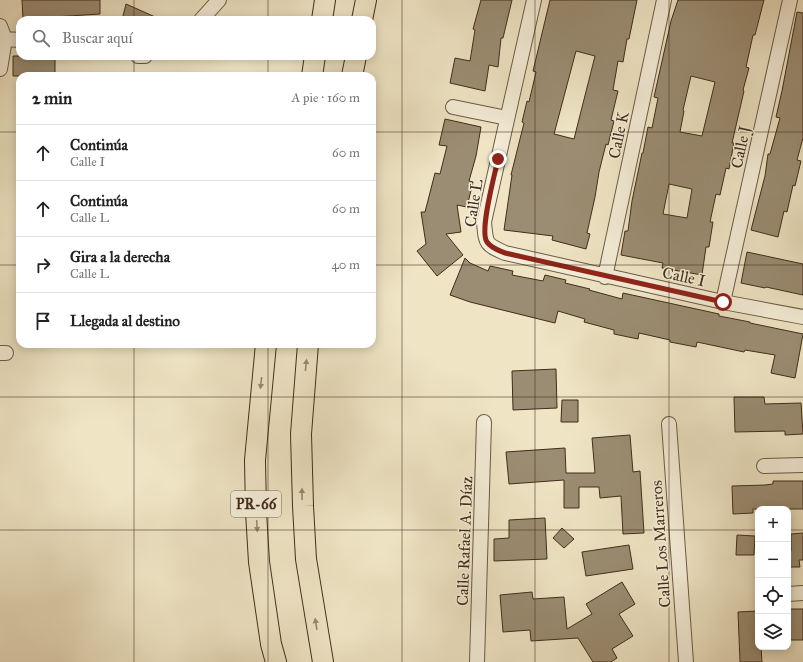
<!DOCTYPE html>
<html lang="es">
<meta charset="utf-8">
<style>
:root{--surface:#fff;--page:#f2f2f2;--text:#222;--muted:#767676;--line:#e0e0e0}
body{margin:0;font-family:"IM FELL Great Primer",serif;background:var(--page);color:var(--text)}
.controls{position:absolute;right:12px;bottom:12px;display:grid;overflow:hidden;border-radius:8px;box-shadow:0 2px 10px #0003}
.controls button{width:36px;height:36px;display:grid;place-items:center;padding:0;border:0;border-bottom:1px solid var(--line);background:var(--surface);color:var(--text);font:20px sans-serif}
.stop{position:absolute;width:12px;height:12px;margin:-9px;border:3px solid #8f2418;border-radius:50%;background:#fff}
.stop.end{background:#8f2418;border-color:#fff;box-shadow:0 1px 4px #0008}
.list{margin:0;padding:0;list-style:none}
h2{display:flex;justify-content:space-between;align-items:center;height:52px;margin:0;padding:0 16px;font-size:17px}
h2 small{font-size:13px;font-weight:400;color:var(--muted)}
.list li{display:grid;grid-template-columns:26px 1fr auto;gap:12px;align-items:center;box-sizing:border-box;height:56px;padding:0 16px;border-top:1px solid var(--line)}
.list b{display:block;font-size:15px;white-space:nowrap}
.list p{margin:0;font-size:13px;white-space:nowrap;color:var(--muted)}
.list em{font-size:13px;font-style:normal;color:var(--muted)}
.icon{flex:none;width:22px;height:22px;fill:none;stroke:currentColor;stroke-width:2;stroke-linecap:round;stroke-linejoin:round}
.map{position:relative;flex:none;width:803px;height:662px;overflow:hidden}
.search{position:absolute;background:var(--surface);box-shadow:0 2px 10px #0003;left:16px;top:16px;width:360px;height:44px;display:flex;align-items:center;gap:10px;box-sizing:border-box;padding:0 14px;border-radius:12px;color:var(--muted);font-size:15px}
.panel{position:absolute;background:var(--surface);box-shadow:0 2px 10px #0003;left:16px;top:72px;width:360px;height:276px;border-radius:12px}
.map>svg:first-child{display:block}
.building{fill:#9b8d73;stroke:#402d1a;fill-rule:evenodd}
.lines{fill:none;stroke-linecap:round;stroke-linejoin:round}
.minor-casing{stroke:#6c5b45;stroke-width:16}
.highway-casing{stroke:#402d1a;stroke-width:22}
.minor{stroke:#f5eed9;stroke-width:14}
.highway{stroke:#efe5c5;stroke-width:20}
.oneway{fill:#988970}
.route{stroke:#8f2418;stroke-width:5}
.grid{fill:none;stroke:#402d1a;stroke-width:1;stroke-opacity:0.55}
.labels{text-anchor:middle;stroke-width:3;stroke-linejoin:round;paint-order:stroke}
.shield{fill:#f5eed9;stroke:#766753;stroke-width:1}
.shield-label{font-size:15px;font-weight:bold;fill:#402d1a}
.street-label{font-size:16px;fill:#402d1a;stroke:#f5eed9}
</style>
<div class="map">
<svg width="803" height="662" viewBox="0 0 803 662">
<rect width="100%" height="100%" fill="#efe5c5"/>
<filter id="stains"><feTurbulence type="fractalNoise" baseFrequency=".005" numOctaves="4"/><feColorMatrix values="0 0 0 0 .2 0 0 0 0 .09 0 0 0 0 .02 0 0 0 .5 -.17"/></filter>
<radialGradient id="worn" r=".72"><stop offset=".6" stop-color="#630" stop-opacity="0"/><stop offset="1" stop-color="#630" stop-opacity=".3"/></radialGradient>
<path class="building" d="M22,0H100V14L23,19Z
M481,0H512L503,38H501L498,67L489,65L485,91L450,83L455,58L470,61L475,30L473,29Z
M550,0H637L629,39H627L623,62L618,61L613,90L618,91L611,120L614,121L608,145L606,144L599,172L595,197L587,233L590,234L586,249L552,240L553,236L504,230L512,175H511L524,123L522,122L527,101L529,102L536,72L533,71ZM576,51L595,56L574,139L554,134Z
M678,0H764L755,35H753L746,67L749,68L743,90L744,91L732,143H734L729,169L726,168L720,195L716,194L710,222H713L709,247H706L702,275L662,268L663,263L621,255L625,231H628L632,201L642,153H643L648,127L652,128L658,98L654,97L671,21ZM691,76L715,82L702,136L680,132L684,111L683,110ZM669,184L692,189L687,218L663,214Z
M126,4L162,20H122Z
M797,12L803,13V138L797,160L801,161L795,186L793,185L787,212L784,211L778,237L751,230L765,176L768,154H770L780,118L776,117L782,91Z
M13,56H55V76H13Z
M445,119L481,127L476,156L469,181L473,182L467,207L457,205L461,232L446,234L463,255L437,276L417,251L426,244L421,212H425L435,173L440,174L447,146L439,145Z
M747,252L803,264V295L766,287L765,288L741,283Z
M465,258L470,263L488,271L490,266L513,271L512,275L543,281L545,275L566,280L565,283L590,289L589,290L622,299L623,293L719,314V316L750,322V323L803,334L795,378L771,373L775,355L745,350L744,352L697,342L696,347L670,342V340L639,333L638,339L614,334V330L584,322L585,319L558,311L555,323L470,302L450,295Z
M556,369L557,408L513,410L512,371Z
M734,397H764L765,404L801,403L803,434L785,435V431L735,432Z
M562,400H578V422H561Z
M630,435L633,472L640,471L644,533L623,534L621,496L600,498L599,487H579V508H564V480L509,484L506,452L565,448L566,473H595L592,438Z
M773,481H803V509H753V513L733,514L732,486L765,485L773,484Z
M545,518L547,559L494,561V539L509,538V520Z
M562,528L574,539L564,548L553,538Z
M803,533V560H799L800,567H788V552L791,551V534Z
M737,535L755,536L754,555H736Z
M629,545L633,569L586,576L582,552Z
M622,582L635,604L619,614L633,636L612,649L617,658L611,662H593L578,638L531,641L530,630L503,632L500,595L532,592L533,599L564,597L567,629L592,614L586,604Z
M788,609H803V640H788Z
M758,611V647H761L762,662H740L738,612Z"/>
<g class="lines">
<defs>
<path id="minor" d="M534,0L484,222C486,244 485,244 505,253L723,302L803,317
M201,20L219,0
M0,26L5,39L0,69
M5,39L20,40
M138,56H145
M453,107L507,118
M605,277L664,0
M723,302L790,0
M0,353H6
M669,424L686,662
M764,466L803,465
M788,594L803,593
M477,662L484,422"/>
<path id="highway" d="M322,20L325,0
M362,20L366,0
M312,76L315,56
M352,76L356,56
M266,344L255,460L256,512L259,562L271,644L276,662
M308,344L301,434L303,506L306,559L323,662"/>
</defs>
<use href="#minor" class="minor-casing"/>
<use href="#highway" class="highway-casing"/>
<use href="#minor" class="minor"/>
<use href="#highway" class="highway"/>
</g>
<defs><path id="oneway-solid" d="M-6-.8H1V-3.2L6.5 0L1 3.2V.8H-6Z"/></defs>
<g class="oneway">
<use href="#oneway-solid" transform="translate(306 365) rotate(-84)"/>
<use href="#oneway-solid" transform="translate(261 383) rotate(96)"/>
<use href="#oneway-solid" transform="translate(302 494) rotate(-91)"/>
<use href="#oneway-solid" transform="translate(257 526) rotate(87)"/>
<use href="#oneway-solid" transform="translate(316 624) rotate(-99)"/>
</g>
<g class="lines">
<path class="route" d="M498,159C495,174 479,231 487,242C491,248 498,250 505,253L723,302"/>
</g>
<path class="grid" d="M134,0V20M268,0V20M402,0V662M535,0V662M669,0V662M134,56V76M268,56V76M0,132H20M372,132H803M0,265H20M372,265H803M134,344V662M268,344V662M0,397H803M0,530H758M788,530H803"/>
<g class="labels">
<rect class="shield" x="231" y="491" width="50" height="26" rx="3"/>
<g class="shield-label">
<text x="256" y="509">PR-66</text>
</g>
<g class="street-label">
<text transform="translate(618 135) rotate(-78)" y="6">Calle K</text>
<text transform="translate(740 147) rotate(-78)" y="6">Calle J</text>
<text transform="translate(473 203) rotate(-81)" y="6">Calle L</text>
<text transform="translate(684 276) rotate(12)" y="6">Calle I</text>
<text transform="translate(464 541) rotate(-88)" y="6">Calle Rafael A. Díaz</text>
<text transform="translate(660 544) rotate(-94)" y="6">Calle Los Marreros</text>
</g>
</g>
<rect width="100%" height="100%" filter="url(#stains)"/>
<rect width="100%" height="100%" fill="url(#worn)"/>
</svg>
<div class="controls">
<button>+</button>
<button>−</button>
<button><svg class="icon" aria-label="locate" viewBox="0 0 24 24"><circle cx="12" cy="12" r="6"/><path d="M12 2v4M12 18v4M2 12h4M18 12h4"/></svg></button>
<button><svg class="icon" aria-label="layers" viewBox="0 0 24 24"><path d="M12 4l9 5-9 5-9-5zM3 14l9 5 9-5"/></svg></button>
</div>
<div class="stop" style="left:723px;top:302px"></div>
<div class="stop end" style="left:498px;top:159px"></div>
<div class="search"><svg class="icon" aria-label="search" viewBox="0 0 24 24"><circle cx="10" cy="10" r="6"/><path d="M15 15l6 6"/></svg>Buscar aquí</div>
<section class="panel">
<h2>2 min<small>A pie · 160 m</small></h2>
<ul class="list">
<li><svg class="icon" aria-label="ahead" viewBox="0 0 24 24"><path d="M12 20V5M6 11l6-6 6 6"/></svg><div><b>Continúa</b><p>Calle I</p></div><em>60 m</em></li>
<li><svg class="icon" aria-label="ahead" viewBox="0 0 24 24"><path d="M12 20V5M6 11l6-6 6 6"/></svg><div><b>Continúa</b><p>Calle L</p></div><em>60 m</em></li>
<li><svg class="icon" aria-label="right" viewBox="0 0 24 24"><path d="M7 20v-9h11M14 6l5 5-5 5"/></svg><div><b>Gira a la derecha</b><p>Calle L</p></div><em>40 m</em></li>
<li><svg class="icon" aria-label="arrive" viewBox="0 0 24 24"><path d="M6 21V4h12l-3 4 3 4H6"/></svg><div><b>Llegada al destino</b></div></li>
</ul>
</section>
</div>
